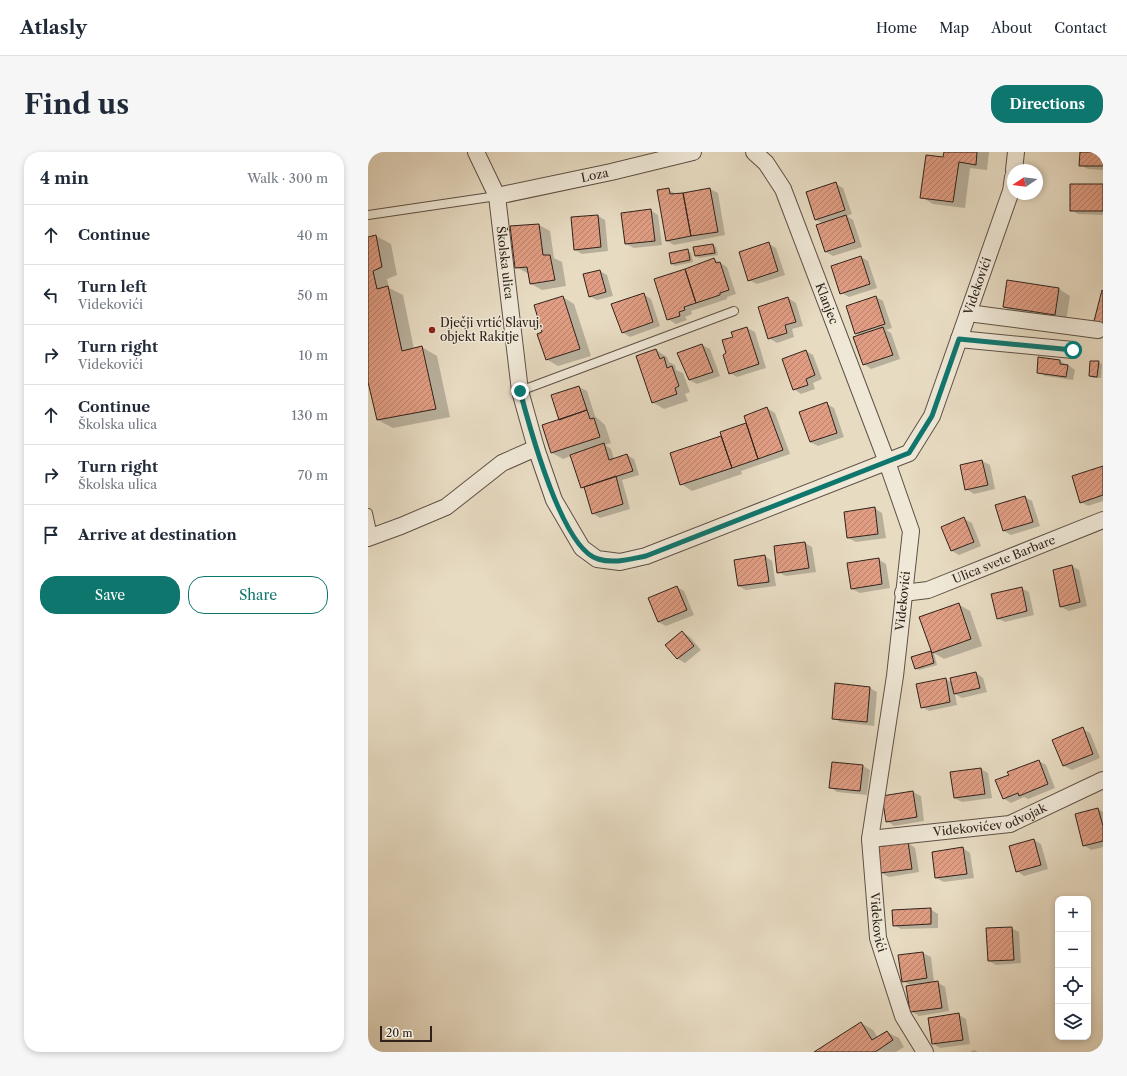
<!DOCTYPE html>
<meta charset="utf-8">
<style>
:root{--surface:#fff;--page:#f6f6f7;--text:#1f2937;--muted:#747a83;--line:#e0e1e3;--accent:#0f766e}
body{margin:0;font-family:"Libre Caslon Text",serif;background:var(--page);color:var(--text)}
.controls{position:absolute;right:12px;bottom:12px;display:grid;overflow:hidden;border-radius:8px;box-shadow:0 2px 6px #0003}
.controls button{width:36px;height:36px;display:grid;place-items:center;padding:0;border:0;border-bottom:1px solid var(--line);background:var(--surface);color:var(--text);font:20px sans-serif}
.compass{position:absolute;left:639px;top:12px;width:36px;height:36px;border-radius:50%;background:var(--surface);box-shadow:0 2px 6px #0003;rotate:257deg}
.scale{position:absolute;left:12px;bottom:10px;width:52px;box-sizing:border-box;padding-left:4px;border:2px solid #30221b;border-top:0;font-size:11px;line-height:14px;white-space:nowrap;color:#30221b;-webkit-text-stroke:3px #efe8d7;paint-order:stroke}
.stop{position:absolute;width:12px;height:12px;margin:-9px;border:3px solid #0f766e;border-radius:50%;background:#fff}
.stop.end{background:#0f766e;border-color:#fff;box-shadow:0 1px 4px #0008}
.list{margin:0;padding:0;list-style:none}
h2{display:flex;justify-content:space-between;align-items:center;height:52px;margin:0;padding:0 16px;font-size:17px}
h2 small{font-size:13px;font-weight:400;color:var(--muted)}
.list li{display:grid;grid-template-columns:26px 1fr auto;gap:12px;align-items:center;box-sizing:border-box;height:60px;padding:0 16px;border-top:1px solid var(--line)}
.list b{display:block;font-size:15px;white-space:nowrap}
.list p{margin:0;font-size:13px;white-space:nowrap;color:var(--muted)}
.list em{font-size:13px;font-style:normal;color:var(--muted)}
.actions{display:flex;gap:8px;padding:12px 16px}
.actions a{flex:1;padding:9px 0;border:1px solid var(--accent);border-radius:16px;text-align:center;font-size:14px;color:var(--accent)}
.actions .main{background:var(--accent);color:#fff}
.icon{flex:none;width:22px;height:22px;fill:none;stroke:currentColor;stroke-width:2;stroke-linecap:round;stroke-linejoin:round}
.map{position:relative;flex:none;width:735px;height:900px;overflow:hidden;border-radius:16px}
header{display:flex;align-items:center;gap:24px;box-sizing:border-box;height:56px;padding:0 20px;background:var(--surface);border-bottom:1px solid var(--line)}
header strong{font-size:19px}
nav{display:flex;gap:22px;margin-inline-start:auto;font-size:14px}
.intro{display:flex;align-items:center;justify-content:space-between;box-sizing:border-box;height:96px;padding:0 24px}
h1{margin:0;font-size:28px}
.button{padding:10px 18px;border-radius:16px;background:var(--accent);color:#fff;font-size:14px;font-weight:700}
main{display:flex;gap:24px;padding:0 24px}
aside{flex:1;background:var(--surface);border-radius:16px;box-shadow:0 2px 6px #0003}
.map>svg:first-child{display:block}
.shadow{fill:#0003}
.building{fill:url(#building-hatch);stroke:#30221b}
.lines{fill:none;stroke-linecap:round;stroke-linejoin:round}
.service-casing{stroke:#5e5045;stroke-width:10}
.minor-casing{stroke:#5e5045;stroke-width:18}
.service{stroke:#efe8d7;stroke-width:8}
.minor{stroke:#efe8d7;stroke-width:16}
.route{stroke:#0f766e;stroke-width:5}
.poi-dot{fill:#8f2418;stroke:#efe8d7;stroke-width:1.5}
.labels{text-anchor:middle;stroke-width:3;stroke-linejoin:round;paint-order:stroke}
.street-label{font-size:12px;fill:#30221b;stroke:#efe8d7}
.poi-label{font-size:12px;fill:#30221b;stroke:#efe8d7;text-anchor:start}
</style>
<header>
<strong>Atlasly</strong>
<nav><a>Home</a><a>Map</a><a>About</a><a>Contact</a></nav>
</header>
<div class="intro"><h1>Find us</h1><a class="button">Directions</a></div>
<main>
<aside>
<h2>4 min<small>Walk · 300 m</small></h2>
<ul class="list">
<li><svg class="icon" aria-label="ahead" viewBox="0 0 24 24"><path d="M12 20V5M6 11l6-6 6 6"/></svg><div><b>Continue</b></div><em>40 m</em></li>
<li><svg class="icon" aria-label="left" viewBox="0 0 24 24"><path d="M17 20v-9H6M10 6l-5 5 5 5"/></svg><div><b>Turn left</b><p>Videkovići</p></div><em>50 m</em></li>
<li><svg class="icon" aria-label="right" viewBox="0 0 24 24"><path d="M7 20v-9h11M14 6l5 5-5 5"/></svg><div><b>Turn right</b><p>Videkovići</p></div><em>10 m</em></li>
<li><svg class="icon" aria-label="ahead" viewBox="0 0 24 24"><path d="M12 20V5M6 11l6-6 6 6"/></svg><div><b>Continue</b><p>Školska ulica</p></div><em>130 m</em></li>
<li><svg class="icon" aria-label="right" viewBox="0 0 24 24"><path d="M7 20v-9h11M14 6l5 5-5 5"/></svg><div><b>Turn right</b><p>Školska ulica</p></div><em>70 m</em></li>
<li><svg class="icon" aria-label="arrive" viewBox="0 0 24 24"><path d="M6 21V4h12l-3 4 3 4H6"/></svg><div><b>Arrive at destination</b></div></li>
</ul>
<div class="actions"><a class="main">Save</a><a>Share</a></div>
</aside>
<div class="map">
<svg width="735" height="900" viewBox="0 0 735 900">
<defs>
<pattern id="building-hatch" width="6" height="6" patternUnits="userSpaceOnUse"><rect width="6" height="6" fill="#e09d83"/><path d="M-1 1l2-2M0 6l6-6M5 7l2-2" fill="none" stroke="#b6806a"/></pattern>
</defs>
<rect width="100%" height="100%" fill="#e7dbc2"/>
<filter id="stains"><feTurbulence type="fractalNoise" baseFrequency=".005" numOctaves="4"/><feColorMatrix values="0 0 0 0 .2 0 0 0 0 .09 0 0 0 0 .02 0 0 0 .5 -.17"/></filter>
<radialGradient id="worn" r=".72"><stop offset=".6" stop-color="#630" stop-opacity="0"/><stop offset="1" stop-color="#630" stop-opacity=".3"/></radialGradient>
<path class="shadow" d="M577,0H621L619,18L602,16L597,56L565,52L554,45L576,6Z
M713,0H735V18L720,17L712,13Z
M468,32L475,36L484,62L479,64L485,68L494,95L465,104L458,100L449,73L454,71L448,68Z
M735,33V63L710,62L703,58Z
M342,37L350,41L357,83L306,93L299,89L301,38L308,42Z
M282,58L290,63L294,93L266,96L258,92Z
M230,64L237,68L240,99L214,102L207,98Z
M171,73L182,79L186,106L194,110L198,134L174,138L163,132L161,122L148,115L143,75Z
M8,84L23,92L29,123L19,127L21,136L35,143L46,197L54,195L69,204L82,265L25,276L10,268L0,226V86Z
M401,92L408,96L417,123L389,132L381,128Z
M345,93L348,95L350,103L331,106L328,104Z
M320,99L323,101L325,110L307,114L304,112Z
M493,105L500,109L509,136L481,145L473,141Z
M346,107L359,115L368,142L359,145V147L323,159L324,162L317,165L319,168L308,172L300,167Z
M232,119L239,123L245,144L229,148L221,144Z
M691,137L702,144L698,169L647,161L636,155Z
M275,142L283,147L292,174L262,185L254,180Z
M195,145L206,152L223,204L190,214L178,207L176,181Z
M508,145L515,149L524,176L518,178L523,181L532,207L503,217L496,212L492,184L488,181Z
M420,146L428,151L435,174L424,177L426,185L409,191L401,186Z
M379,176L387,180L398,216L369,225L362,221L359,202L366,186Z
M334,193L342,197L352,224L329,232L321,228Z
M288,198L299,205L301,210L307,213L308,218L315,221L322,240L317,242L320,249L296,257L284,250Z
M438,199L445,203L454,227L445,231L447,237L433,242L426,237Z
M671,206L692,209L700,213L707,218L705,228L677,224L670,220Z
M730,210L734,212L733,226H725L722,224Z
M211,235L219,239L227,264L237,273L243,291L237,293L243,297L246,307L259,303L266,307L271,323L254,328L262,357L232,366L224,361L217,338L214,335L203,304L195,307L184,301L192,268Z
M459,252L466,256L476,285L450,294L442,290Z
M399,256L407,261L422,302L373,319L374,322L324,339L313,332L303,302L354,284L353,280L379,271Z
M614,309L622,313L627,337L606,342L598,337L593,313Z
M735,315V349L720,354L713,350Z
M657,345L664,349L672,374L643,383L636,379Z
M506,356L514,361L518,386L488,390L480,386Z
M596,367L604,371L613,394L591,403L584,399Z
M437,391L444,395L448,420L418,424L410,420Z
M397,404L404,409L408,434L378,438L370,434Z
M510,407L518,412L522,436L492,441L484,437Z
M704,414L711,418L719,454L701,459L693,455Z
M309,435L316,439L326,463L298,474L290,470Z
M653,436L661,440L666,463L637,470L629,466Z
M590,452L602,459L614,494L576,507L566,501L569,513L551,518L548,516L563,500L565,502L553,465Z
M314,480L322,485L333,498L317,511L310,507L299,493Z
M608,521L615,526L619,540L594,546L587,542L589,553L561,559L554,555L577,527L585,531Z
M468,532L502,536L509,540L506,574L472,570L465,566Z
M714,577L722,581L732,606L704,618L696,614L686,588Z
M671,609L678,613L687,636L660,647L656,645L643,651L635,646L642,624Z
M495,614L502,618L499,643L469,640L462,635Z
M613,617L620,621L624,646L594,650L586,646Z
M545,640L553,644L556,669L526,674L519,669Z
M730,657L735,660V695L723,698L716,693Z
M666,688L673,692L680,717L656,724L649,719Z
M540,691L547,696L551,720L521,725L513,721Z
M595,696L602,701L606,726L576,730L568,726Z
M562,757L570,762V776L533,777L526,773Z
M643,776L651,780L653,811L628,813L621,809Z
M555,801L563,805L566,831L569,830L577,835L581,859L551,864L543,859L544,834L535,829L532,804Z
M591,863L598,867L602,892L572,896L565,892Z
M493,871L505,878L510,886L519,880L531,886L536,895L528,900H448Z
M606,898L610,900H602Z"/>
<path class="building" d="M576,0H609L608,13L591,10L585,50L552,46L558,3L575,5Z
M712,0H735V14H711Z
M468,30L477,58L447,68L438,40Z
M702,32H735V59H702Z
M301,36L302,42L315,41L323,84L298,89L289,38Z
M342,36L350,80L323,84L315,41Z
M283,57L287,89L257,92L253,61Z
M230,63L233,95L206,98L203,65Z
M478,63L487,90L457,100L448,73Z
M171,72L175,103H182L187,128L162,132L159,115L147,116L142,74Z
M8,83L14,115L5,119L9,137L20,134L34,199L54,194L68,257L9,268L0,230V85Z
M401,90L410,119L380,129L371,100Z
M345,92L347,101L327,104L325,95Z
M320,97L322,108L303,112L301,101Z
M493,104L502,132L472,142L463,114Z
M346,106L348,111L352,110L361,138L352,141V143L328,151L317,117Z
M317,117L328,151L316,155L317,158L311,160L312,164L299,168L286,127Z
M232,118L238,140L221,145L215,122Z
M639,128L691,136L687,163L635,155Z
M734,138L735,139V176L725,173Z
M276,141L285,170L254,181L243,152Z
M195,144L212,197L178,208L169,182L174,180L166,153Z
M508,144L517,172L487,182L478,154Z
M420,145L428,170L417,173L419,181L400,187L390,155Z
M379,175L391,212L361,222L355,203L358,201L354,188L365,185L363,180Z
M515,175L525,203L495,213L485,185Z
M334,192L345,220L321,228L309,201Z
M288,197L292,207L296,205L299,216L304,214L311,234L307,236L309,242L284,251L268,204Z
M438,198L447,223L438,227L440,233L425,238L414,207Z
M670,205L692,208V212L700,213L698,225L669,221Z
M722,209H731L729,225L721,224Z
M211,234L219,258L191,268L183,243Z
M459,250L469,281L442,290L431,260Z
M399,255L415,298L390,307L376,264Z
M219,258L222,267L226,266L232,285L183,301L174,273Z
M378,271L390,307L364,316L352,280Z
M353,284L364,316L312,333L302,301Z
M236,291L241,308L259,302L265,319L213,336L202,303Z
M614,308L620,333L597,338L592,313Z
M735,314V343L712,351L704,324Z
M248,324L255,352L224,362L216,335Z
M657,344L665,370L635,379L627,353Z
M507,355L510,382L479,386L476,360Z
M596,365L606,390L583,399L573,375Z
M437,390L441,416L409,421L406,394Z
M397,403L401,430L370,434L366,408Z
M511,406L514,432L483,437L479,411Z
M704,413L712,450L692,455L685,418Z
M309,434L319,458L290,470L280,446Z
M654,435L659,459L629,467L623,442Z
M591,451L603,487L564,501L551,465Z
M314,479L326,494L309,507L297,493Z
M563,499L566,511L547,517L543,505Z
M608,520L612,536L586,542L582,526Z
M578,526L582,550L553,556L548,532Z
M467,531L502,535L499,570L464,567Z
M715,575L725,602L695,614L684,588Z
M671,608L680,632L651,644L650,641L635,647L627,628L641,623L639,620Z
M464,610L495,613L492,639L461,636Z
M613,616L617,642L586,646L582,620Z
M545,639L549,665L518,670L514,644Z
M730,656L735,674V689L715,694L707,662Z
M666,687L673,713L648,720L641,694Z
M540,690L544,717L512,721L509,695Z
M595,695L599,722L567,726L564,700Z
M563,756V772L525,774L524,758Z
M644,775L646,808L620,809L618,776Z
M555,800L559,826L534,830L530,803Z
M570,829L574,856L542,860L538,834Z
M591,861L595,888L564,892L560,866Z
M493,870L504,888L519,879L525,888L507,900H446Z"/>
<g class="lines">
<defs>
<path id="service" d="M0,63L129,44
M152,239L366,159
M0,361L5,384"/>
<g id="minor">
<path id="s1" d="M108,0L129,44L152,239L168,296L186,348L214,396L229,407L252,410L278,404L541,301L564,264L643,39L645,25"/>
<path id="s2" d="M386,0L398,11L415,37L519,310L543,379L527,524L502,687L510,786L535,864L557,900"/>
<path d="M646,18L648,0"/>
<path id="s3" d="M129,44L243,20L325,0"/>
<path d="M600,161L730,178"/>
<path d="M591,187L705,198"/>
<path d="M0,386L33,374L78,355L134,311L168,296"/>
<path id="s4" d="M535,441L560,438L735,368"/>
<path id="s5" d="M502,687L642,672L735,628"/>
</g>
</defs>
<use href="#service" class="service-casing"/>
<use href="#minor" class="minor-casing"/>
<use href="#service" class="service"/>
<use href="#minor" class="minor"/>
</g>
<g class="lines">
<path class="route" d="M152,239C161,273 194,397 230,407C246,412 262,407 278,404L541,301L564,264L591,187L705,198"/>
</g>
<circle class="poi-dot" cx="64" cy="178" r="4"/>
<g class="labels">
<g class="street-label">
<text dy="4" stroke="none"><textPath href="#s3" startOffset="100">Loza</textPath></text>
<text dy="4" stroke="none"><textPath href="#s1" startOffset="116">Školska ulica</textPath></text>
<text dy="4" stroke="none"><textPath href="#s1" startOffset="947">Videkovići</textPath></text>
<text dy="4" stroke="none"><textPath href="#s2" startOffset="170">Klanjec</textPath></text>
<text dy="4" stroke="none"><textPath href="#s4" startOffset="107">Ulica svete Barbare</textPath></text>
<text transform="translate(535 449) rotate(-84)" y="4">Videkovići</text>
<text dy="4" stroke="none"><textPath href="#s5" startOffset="122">Videkovićev odvojak</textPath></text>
<text dy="4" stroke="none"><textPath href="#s2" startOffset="807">Videkovići</textPath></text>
</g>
<g class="poi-label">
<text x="72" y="175">Dječji vrtić Slavuj,<tspan x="72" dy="14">objekt Rakitje</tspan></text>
</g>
</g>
<rect width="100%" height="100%" filter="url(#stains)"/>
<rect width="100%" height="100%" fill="url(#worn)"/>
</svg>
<div class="controls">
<button>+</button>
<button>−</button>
<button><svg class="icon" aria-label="locate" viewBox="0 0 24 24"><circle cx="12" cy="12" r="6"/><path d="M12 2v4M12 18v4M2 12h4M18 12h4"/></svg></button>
<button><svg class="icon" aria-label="layers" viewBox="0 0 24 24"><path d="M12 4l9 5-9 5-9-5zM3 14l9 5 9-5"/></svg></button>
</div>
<svg class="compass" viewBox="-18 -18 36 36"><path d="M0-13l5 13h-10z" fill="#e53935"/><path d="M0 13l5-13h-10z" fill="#747a83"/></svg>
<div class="scale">20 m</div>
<div class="stop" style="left:705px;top:198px"></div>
<div class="stop end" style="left:152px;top:239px"></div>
</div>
</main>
